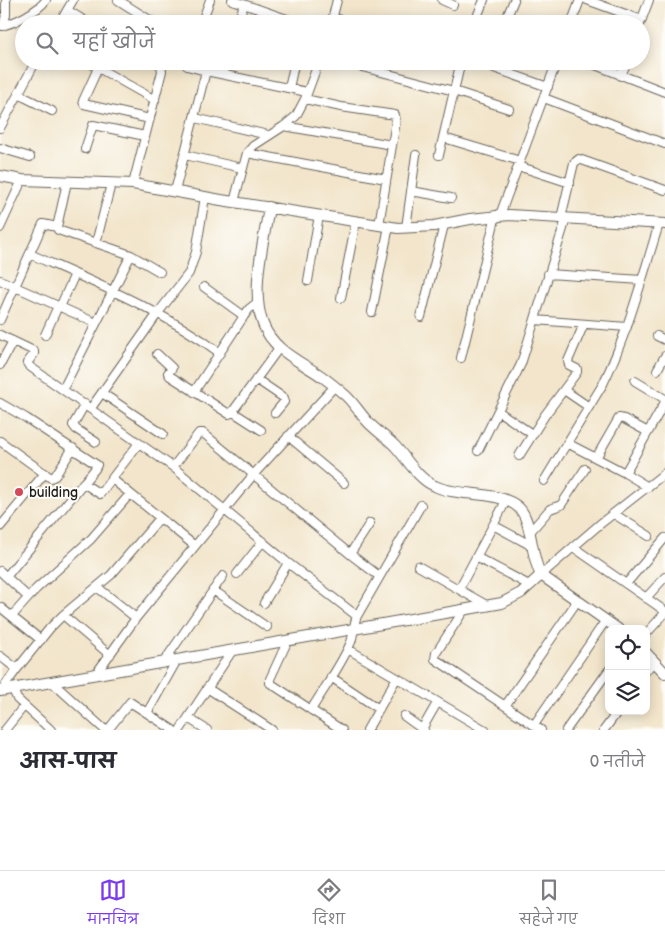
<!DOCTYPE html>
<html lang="hi">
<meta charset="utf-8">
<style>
:root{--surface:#fff;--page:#f2f2f3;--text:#2b2b33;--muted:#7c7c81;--line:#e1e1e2;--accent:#7c3aed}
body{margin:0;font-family:"Balsamiq Sans","Playpen Sans Deva",sans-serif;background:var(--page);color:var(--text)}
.controls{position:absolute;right:15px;bottom:15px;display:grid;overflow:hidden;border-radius:10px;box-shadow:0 2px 12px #0003}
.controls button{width:45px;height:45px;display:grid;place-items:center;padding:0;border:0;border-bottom:1px solid var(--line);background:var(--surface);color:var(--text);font:25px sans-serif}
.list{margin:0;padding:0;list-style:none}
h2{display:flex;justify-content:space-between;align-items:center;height:65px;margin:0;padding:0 20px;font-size:21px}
h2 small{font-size:16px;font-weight:400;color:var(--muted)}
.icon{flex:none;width:28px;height:28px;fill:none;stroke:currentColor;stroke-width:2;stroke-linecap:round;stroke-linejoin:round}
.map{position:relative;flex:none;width:665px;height:730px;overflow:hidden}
.search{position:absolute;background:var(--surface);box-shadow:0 2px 12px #0003;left:15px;right:15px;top:15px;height:55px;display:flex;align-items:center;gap:12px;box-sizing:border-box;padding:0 18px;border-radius:28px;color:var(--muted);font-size:19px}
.sheet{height:140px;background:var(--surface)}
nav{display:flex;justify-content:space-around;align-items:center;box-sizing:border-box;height:70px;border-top:1px solid var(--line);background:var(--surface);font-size:14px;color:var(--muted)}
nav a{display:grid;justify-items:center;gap:2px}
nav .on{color:var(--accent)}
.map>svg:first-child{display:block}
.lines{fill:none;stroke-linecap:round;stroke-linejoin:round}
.minor-casing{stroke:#676259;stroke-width:10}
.tertiary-casing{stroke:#676259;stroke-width:12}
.minor{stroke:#fff;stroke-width:8}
.tertiary{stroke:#fff;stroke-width:10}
.poi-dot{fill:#d1495b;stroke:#fdfcf7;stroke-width:2}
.labels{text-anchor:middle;stroke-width:4;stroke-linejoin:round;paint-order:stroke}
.poi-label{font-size:14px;fill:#1c1c1c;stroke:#fdfcf7;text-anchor:start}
</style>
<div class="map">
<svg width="665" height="730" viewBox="0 0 665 730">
<rect width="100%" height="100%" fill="#fdfcf7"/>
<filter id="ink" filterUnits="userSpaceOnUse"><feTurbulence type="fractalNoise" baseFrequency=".02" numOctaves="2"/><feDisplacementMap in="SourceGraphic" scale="10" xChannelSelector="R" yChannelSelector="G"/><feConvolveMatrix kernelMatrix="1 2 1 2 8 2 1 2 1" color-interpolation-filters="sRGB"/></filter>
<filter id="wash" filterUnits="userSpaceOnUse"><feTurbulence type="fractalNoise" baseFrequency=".0096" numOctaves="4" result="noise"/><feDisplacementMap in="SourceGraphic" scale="20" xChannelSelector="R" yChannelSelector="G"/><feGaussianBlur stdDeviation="1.12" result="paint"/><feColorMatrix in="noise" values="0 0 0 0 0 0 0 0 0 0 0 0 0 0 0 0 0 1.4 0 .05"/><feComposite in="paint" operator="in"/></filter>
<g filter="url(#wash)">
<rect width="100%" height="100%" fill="#f2e5cb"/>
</g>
<g filter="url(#ink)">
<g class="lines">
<defs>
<path id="minor" d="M118,0L156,24
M232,0L301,24
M442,0L453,5
M587,0L642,20
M67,10L90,24
M334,17L351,24
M59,24L73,0
M201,24L210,0
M238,24L244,4
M331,24L337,0
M474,24L484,0
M504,24L514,0
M571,24L580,0
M640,24L649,0
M0,26C14,24 38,11 46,0
M3,26L6,15V0
M86,61L155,100
M186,61L187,66L206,71
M339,61L454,91L509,109
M474,61L548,87
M585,61L665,92
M98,68L83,101L84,104L150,119
M223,74L227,61
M621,76L627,61
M289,88L295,61
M18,94L52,111
M544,98L665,144
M305,99L341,107L395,115L396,121L379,225
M195,118L268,135
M284,126L392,145
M0,128L36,61
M444,138L520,161
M0,148L30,157
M85,149L93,125L145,136
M247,153L386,179
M185,155L242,168
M439,155L461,61
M518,166L570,183
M67,182L57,227L58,230L131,255L160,272
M133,184L162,71L161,66L155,61
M175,191L206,71L307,92
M411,191L451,198
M234,202L247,153L253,146L284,126L296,116L305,99L319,61
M500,215L557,61
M561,218L574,163L579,159L665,190
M0,228L22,180
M406,228L416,155
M96,243L111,184
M30,254C95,283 162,310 220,353
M548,274L642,280
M0,280L96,323
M308,281L319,215
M204,287L244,316
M341,298L356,221
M60,307L75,274
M372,312L389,226
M421,317L444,225
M0,320L43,224L57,227
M535,320L627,327
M0,335L34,351V354L27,363L29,366L173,467L288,563L357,616
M45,335L58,306
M657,336L665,340
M157,354L172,368L168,373L170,376L229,414L233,411L279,348
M461,358L496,215
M0,365L13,341
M657,370L665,356
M256,379L284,398V402L275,413
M635,381L665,399
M63,389L131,255
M564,390L589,407
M194,392L244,316L249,309L258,302
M102,393L163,434
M0,403L26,418L97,465L95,469L6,577
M85,404L73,425L76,429L96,442
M91,408L158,313L189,273L196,252L205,197
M498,411L532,434
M233,412L261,430
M288,436L344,483
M0,441L51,478L55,476L73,448
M567,443L625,473
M478,451L521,364L566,219
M519,456L545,415L577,372V369L569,365L568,361L584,324
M596,458L619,418L624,419L648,432
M173,467L199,433H203L350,554L379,576
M112,479L195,546
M544,481L603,384C628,333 642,278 659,224
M83,483L100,494L139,443
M648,487L625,473L665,402
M614,514L649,536
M493,525L532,546
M0,527L45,473
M529,533L550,509L561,505L585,469
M573,547L665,611
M350,554L370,523
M476,557L529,585
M418,566L488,606
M0,571L28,597
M237,574L263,541
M541,575L600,524L665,473
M626,584L665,538
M97,587L136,618
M459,589L506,501
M213,590L267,627
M646,598L665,577
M264,603L288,563
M0,607L41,640
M464,610L436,653L435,659L541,730
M63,615L110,655
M12,616L36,589L91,539L130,494
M646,634L665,613
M288,640L270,679V683L342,730
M348,649L485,730
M0,656L17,669
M163,663L223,576
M646,671L654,661
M95,675L136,618L254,474L335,386
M331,677L379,709
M53,683L105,730
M207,688L272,730
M13,689L17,699L51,730
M4,690L6,684L17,669L50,628L63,615L111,575L160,518
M505,706L578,600
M311,710C324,688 341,666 351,642C354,634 353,625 357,616L421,505
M147,713L177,660
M404,716L422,729
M188,718L207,730
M534,725L606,620
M5,730L24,706
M108,730L130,702L173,730
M180,730L232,651
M367,730L396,679
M424,730L422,729L437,703
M566,730L609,670
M604,730L618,711"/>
<path id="tertiary" d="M0,176L22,180L133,184L221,200L398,228L434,226L470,219L509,215L665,224
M269,207C264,241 250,291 263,324C273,351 302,362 324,378C331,383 338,389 345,395C353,402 359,412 367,421C375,430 386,437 395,446C407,459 418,479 435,486C456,497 499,490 518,507C533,520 530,557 541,575L618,629
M646,653L665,673
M0,691L502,603L521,593L541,575"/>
</defs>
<use href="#minor" class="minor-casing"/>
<use href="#tertiary" class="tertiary-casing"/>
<use href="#minor" class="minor"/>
<use href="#tertiary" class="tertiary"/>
</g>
</g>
<circle class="poi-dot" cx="19" cy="492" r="5"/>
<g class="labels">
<g class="poi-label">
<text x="29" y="497">building</text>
</g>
</g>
</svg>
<div class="controls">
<button><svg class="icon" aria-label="locate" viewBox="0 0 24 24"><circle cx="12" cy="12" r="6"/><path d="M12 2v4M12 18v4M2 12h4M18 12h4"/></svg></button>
<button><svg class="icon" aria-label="layers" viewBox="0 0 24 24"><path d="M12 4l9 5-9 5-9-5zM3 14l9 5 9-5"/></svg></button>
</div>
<div class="search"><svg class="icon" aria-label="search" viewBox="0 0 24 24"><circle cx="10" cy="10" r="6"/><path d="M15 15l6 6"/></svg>यहाँ खोजें</div>
</div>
<section class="sheet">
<h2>आस-पास<small>0 नतीजे</small></h2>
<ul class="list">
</ul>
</section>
<nav>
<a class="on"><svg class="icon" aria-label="map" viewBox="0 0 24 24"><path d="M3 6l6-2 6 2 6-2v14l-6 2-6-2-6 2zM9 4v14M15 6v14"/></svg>मानचित्र</a>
<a><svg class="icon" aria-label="directions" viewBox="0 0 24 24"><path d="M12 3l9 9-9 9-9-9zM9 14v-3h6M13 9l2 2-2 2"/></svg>दिशा</a>
<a><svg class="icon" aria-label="saved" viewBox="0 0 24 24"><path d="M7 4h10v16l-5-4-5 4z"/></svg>सहेजे गए</a>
</nav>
